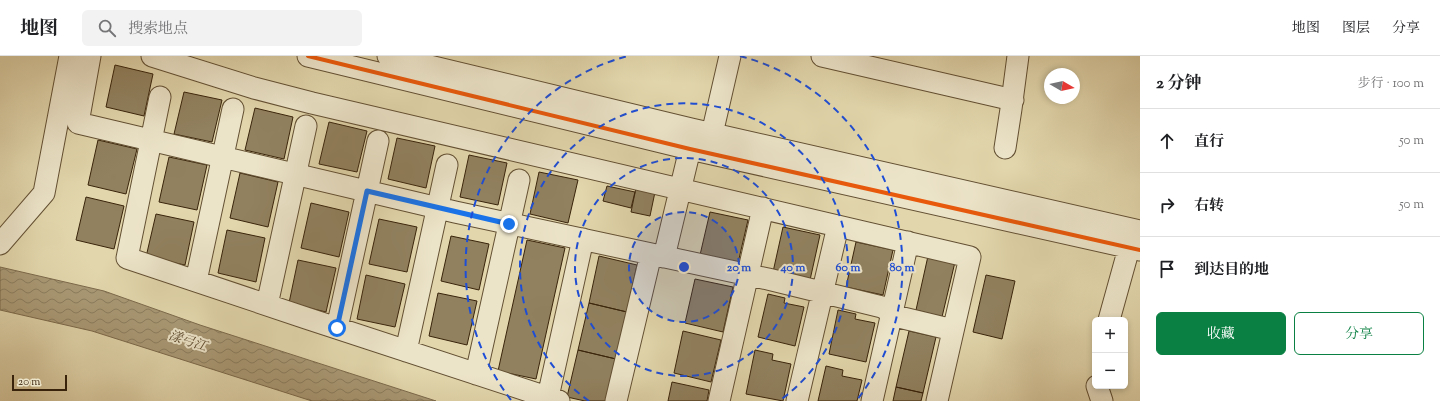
<!DOCTYPE html>
<html lang="zh">
<meta charset="utf-8">
<style>
:root{--surface:#fff;--page:#f2f2f2;--text:#202124;--muted:#757577;--line:#e0e0e0;--accent:#0b8043}
body{margin:0;font-family:"Sorts Mill Goudy","Noto Serif SC",serif;background:var(--page);color:var(--text)}
.controls{position:absolute;right:12px;bottom:12px;display:grid;overflow:hidden;border-radius:6px;box-shadow:0 2px 6px #0003}
.controls button{width:36px;height:36px;display:grid;place-items:center;padding:0;border:0;border-bottom:1px solid var(--line);background:var(--surface);color:var(--text);font:20px sans-serif}
.compass{position:absolute;left:1044px;top:12px;width:36px;height:36px;border-radius:50%;background:var(--surface);box-shadow:0 2px 6px #0003;rotate:99deg}
.scale{position:absolute;left:12px;bottom:10px;width:55px;box-sizing:border-box;padding-left:4px;border:2px solid #39240b;border-top:0;font-size:11px;line-height:14px;white-space:nowrap;color:#39240b;-webkit-text-stroke:3px #ece4c9;paint-order:stroke}
.stop{position:absolute;width:12px;height:12px;margin:-9px;border:3px solid #1a73e8;border-radius:50%;background:#fff}
.stop.end{background:#1a73e8;border-color:#fff;box-shadow:0 1px 4px #0008}
.list{margin:0;padding:0;list-style:none}
h2{display:flex;justify-content:space-between;align-items:center;height:52px;margin:0;padding:0 16px;font-size:17px}
h2 small{font-size:13px;font-weight:400;color:var(--muted)}
.list li{display:grid;grid-template-columns:26px 1fr auto;gap:12px;align-items:center;box-sizing:border-box;height:64px;padding:0 16px;border-top:1px solid var(--line)}
.list b{display:block;font-size:15px;white-space:nowrap}
.list em{font-size:13px;font-style:normal;color:var(--muted)}
.actions{display:flex;gap:8px;padding:12px 16px}
.actions a{flex:1;padding:9px 0;border:1px solid var(--accent);border-radius:6px;text-align:center;font-size:14px;color:var(--accent)}
.actions .main{background:var(--accent);color:#fff}
.icon{flex:none;width:22px;height:22px;fill:none;stroke:currentColor;stroke-width:2;stroke-linecap:round;stroke-linejoin:round}
.map{position:relative;flex:none;width:1140px;height:345px;overflow:hidden}
header{display:flex;align-items:center;gap:24px;box-sizing:border-box;height:56px;padding:0 20px;background:var(--surface);border-bottom:1px solid var(--line)}
header strong{font-size:19px}
nav{display:flex;gap:22px;margin-inline-start:auto;font-size:14px}
.search{width:280px;height:36px;background:var(--page);display:flex;align-items:center;gap:10px;box-sizing:border-box;padding:0 14px;border-radius:6px;color:var(--muted);font-size:15px}
main{display:flex}
aside{flex:1;background:var(--surface)}
.map>svg:first-child{display:block}
.water{fill:url(#water-waves);stroke:#7c6a4b}
.building{fill:#91815f;stroke:#39240b}
.lines{fill:none;stroke-linecap:round;stroke-linejoin:round}
.minor-casing{stroke:#635033;stroke-width:23}
.minor{stroke:#ece4c9;stroke-width:21}
.cycleway-casing{stroke:#ece4c9;stroke-width:6}
.cycleway{stroke:#e8590c;stroke-width:4}
.route{stroke:#1a73e8;stroke-width:5}
.ring{fill:none;stroke:#1d4ed8;stroke-width:2;stroke-dasharray:7 5}
.labels{text-anchor:middle;stroke-width:4;stroke-linejoin:round;paint-order:stroke}
.water-label{font-size:13px;font-style:italic;fill:#5b472b;stroke:#ece4c9}
.centre{fill:#1d4ed8;stroke:#ece4c9;stroke-width:2}
.ring-label{font-size:12px;text-anchor:middle;font-weight:bold;fill:#1d4ed8;stroke:#ece4c9;stroke-width:4;stroke-linejoin:round;paint-order:stroke}
</style>
<header>
<strong>地图</strong>
<div class="search"><svg class="icon" aria-label="search" viewBox="0 0 24 24"><circle cx="10" cy="10" r="6"/><path d="M15 15l6 6"/></svg>搜索地点</div>
<nav><a>地图</a><a>图层</a><a>分享</a></nav>
</header>
<main>
<div class="map">
<svg width="1140" height="345" viewBox="0 0 1140 345">
<defs>
<pattern id="water-waves" width="16" height="10" patternUnits="userSpaceOnUse"><rect width="16" height="10" fill="#a99975"/><path d="M0 5q4-4 8 0t8 0" fill="none" stroke="#8b7d5e"/></pattern>
</defs>
<rect width="100%" height="100%" fill="#e2d6ac"/>
<filter id="stains"><feTurbulence type="fractalNoise" baseFrequency=".005" numOctaves="4"/><feColorMatrix values="0 0 0 0 .2 0 0 0 0 .09 0 0 0 0 .02 0 0 0 .5 -.17"/></filter>
<radialGradient id="worn" r=".72"><stop offset=".6" stop-color="#630" stop-opacity="0"/><stop offset="1" stop-color="#630" stop-opacity=".3"/></radialGradient>
<path class="water" d="M0,211L104,235L200,269L436,345H312L92,275L0,254Z"/>
<path class="building" d="M115,9L153,18L144,60L106,51Z
M184,36L222,44L212,86L174,78Z
M255,52L293,61L284,103L245,94Z
M329,66L367,75L357,116L319,108Z
M397,82L435,90L426,132L388,123Z
M98,84L137,93L126,138L88,129Z
M469,99L507,107L498,149L460,141Z
M169,101L207,109L197,154L159,146Z
M539,116L578,124L568,167L530,158Z
M240,117L278,126L268,171L230,162Z
M607,130L635,136L631,152L603,145Z
M636,132L655,136L650,160L631,156Z
M86,141L124,150L114,193L76,184Z
M311,147L349,156L339,201L301,192Z
M710,156L748,164L738,207L700,199Z
M156,158L194,166L185,209L146,201Z
M379,163L417,171L407,216L369,208Z
M783,171L820,179L810,224L773,216Z
M227,174L265,182L256,226L218,217Z
M451,180L489,188L479,234L441,225Z
M527,184L565,192L536,323L498,315Z
M856,186L893,194L883,239L846,231Z
M599,200L637,209L627,256L589,247Z
M928,200L955,206L942,261L916,254Z
M298,204L336,212L326,256L289,247Z
M366,219L405,228L395,271L357,263Z
M986,219L1015,225L1002,283L973,276Z
M695,223L733,231L723,276L685,267Z
M438,237L477,245L467,289L429,280Z
M768,238L785,242L784,247L804,251L795,290L758,281Z
M589,247L627,256L616,303L578,294Z
M838,254L856,258L855,263L875,267L866,306L829,298Z
M683,275L721,284L711,326L674,317Z
M909,275L936,281L923,337L896,331Z
M578,294L616,303L607,345H585L567,341Z
M755,294L773,298L772,304L791,308L783,345L746,338Z
M826,310L843,314L842,320L862,324L857,345H818Z
M672,326L709,334L707,345H668Z
M896,331L923,337L921,345H893Z"/>
<g class="lines">
<defs>
<path id="minor" d="M90,0L78,67L455,156L768,223L882,251L899,261L953,274
M152,0L254,32L312,47L970,201L937,345
M308,0L690,93L1140,194
M388,0L691,73L1140,175
M822,0L1013,44
M160,41L127,202L306,262L559,345
M712,78L730,0
M1005,92L1011,53L1018,0
M0,188L44,137L70,0
M664,201L690,93
M196,225L233,53
M267,249L306,70
M1109,264L1129,192
M337,272L378,85
M406,295L447,109
M476,318L519,124
M1097,330L1102,345
M548,341L583,183
M616,345L651,198
M719,345L763,152
M797,345L838,170
M872,345L908,186"/>
</defs>
<use href="#minor" class="minor-casing"/>
<use href="#minor" class="minor"/>
<defs>
<path id="cycleway" d="M308,0L690,93L1140,194"/>
</defs>
<use href="#cycleway" class="cycleway-casing"/>
<use href="#cycleway" class="cycleway"/>
</g>
<g class="lines">
<path class="route" d="M337,272L367,135L509,168"/>
</g>
<circle cx="684" cy="211" r="55" fill="#1d4ed8" fill-opacity=".12"/>
<g class="ring">
<circle cx="684" cy="211" r="55"/>
<circle cx="684" cy="211" r="109"/>
<path d="M589 345A164 164 0 1 1 779 345"/>
<path d="M511 344A218 218 0 0 1 628 0M740 0A218 218 0 0 1 857 344"/>
</g>
<g class="labels">
<g class="water-label">
<text transform="translate(188 284) rotate(18)" y="5">漾弓江</text>
</g>
</g>
<circle cx="684" cy="211" r="6" class="centre"/>
<g class="ring-label">
<text x="739" y="215">20 m</text>
<text x="793" y="215">40 m</text>
<text x="848" y="215">60 m</text>
<text x="902" y="215">80 m</text>
</g>
<rect width="100%" height="100%" filter="url(#stains)"/>
<rect width="100%" height="100%" fill="url(#worn)"/>
</svg>
<div class="controls">
<button>+</button>
<button>−</button>
</div>
<svg class="compass" viewBox="-18 -18 36 36"><path d="M0-13l5 13h-10z" fill="#e53935"/><path d="M0 13l5-13h-10z" fill="#757577"/></svg>
<div class="scale">20 m</div>
<div class="stop" style="left:337px;top:272px"></div>
<div class="stop end" style="left:509px;top:168px"></div>
</div>
<aside>
<h2>2 分钟<small>步行 · 100 m</small></h2>
<ul class="list">
<li><svg class="icon" aria-label="ahead" viewBox="0 0 24 24"><path d="M12 20V5M6 11l6-6 6 6"/></svg><div><b>直行</b></div><em>50 m</em></li>
<li><svg class="icon" aria-label="right" viewBox="0 0 24 24"><path d="M7 20v-9h11M14 6l5 5-5 5"/></svg><div><b>右转</b></div><em>50 m</em></li>
<li><svg class="icon" aria-label="arrive" viewBox="0 0 24 24"><path d="M6 21V4h12l-3 4 3 4H6"/></svg><div><b>到达目的地</b></div></li>
</ul>
<div class="actions"><a class="main">收藏</a><a>分享</a></div>
</aside>
</main>
